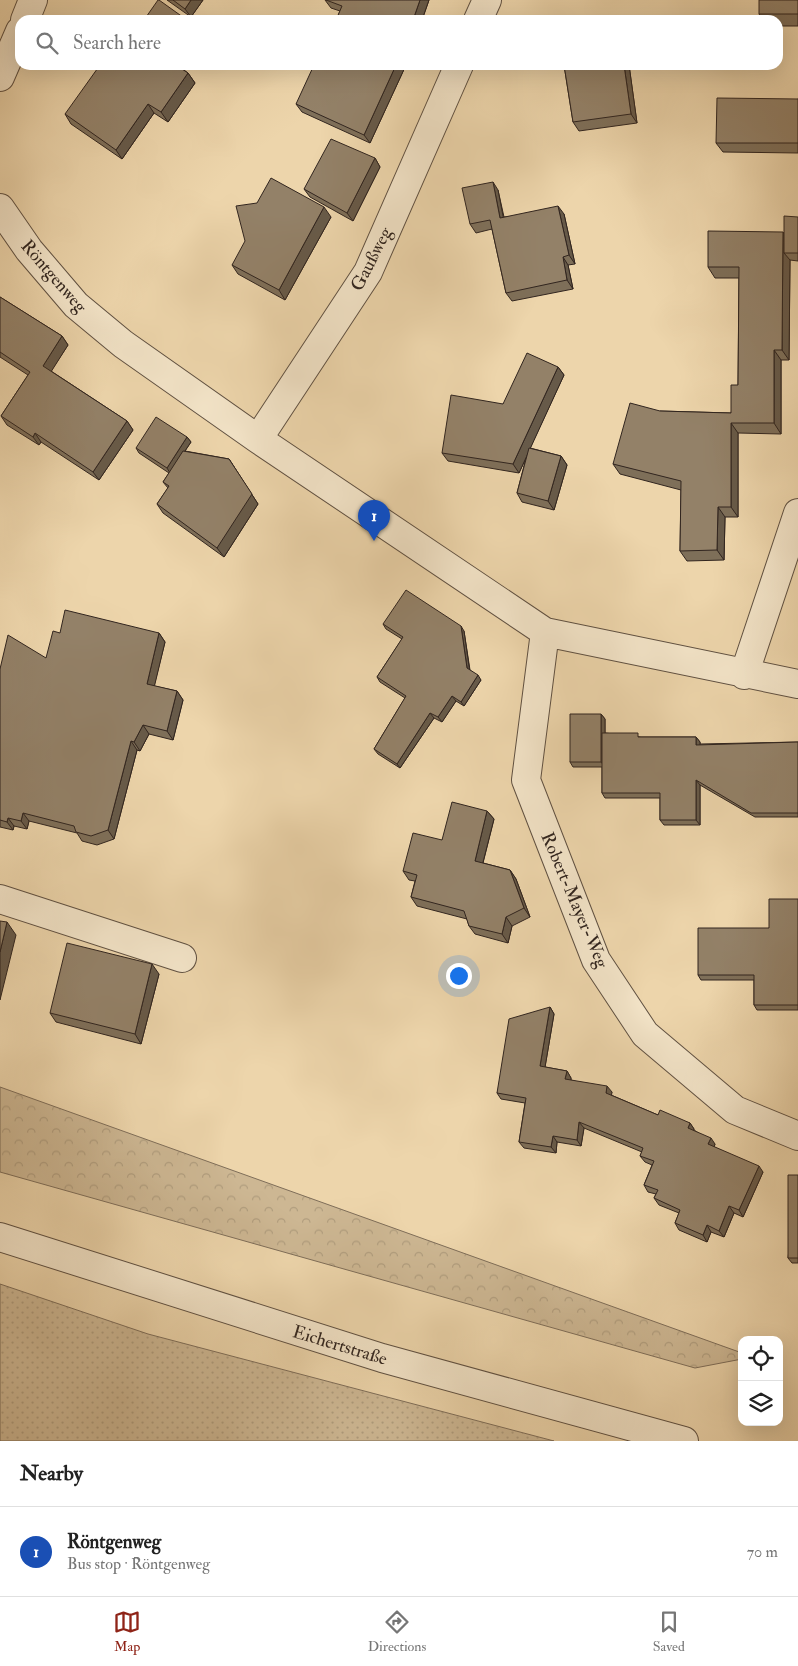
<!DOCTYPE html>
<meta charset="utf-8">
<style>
:root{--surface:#fff;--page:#f6f6f6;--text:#222;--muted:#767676;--line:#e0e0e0;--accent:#8f2418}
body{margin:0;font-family:"IM FELL Double Pica",serif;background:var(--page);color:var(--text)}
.controls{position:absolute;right:15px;bottom:15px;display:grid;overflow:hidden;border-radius:10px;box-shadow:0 5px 20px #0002}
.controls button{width:45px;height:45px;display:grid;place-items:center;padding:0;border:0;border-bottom:1px solid var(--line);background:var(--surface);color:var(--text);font:25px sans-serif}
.you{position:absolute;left:458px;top:975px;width:18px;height:18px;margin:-12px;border:4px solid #fff;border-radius:50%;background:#1a73e8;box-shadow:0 0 0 8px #1a73e833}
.badge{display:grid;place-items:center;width:32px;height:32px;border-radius:50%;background:var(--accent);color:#fff;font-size:16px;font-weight:700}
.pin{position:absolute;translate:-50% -41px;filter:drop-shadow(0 1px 2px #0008)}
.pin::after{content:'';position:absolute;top:26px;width:18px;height:15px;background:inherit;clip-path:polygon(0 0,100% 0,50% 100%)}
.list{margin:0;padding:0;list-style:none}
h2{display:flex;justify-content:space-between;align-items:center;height:65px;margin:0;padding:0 20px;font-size:21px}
h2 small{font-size:16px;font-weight:400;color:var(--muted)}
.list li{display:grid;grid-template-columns:32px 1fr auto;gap:15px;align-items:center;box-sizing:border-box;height:90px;padding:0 20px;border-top:1px solid var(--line)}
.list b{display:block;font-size:19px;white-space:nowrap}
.list p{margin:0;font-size:16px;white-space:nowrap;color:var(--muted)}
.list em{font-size:16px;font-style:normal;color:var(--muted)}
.icon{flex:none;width:28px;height:28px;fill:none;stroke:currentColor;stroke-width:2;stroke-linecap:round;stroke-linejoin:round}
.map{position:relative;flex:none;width:798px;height:1441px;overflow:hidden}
.search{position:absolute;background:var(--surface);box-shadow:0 5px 20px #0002;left:15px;right:15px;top:15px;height:55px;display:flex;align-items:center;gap:12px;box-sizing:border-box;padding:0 18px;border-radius:15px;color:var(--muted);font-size:19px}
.sheet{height:155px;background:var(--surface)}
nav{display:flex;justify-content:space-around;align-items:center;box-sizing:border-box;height:70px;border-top:1px solid var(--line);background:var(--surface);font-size:14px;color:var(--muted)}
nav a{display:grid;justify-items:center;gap:2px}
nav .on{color:var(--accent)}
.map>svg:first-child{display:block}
.grass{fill:url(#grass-dots);stroke:#7f6e59}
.forest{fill:url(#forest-crowns);stroke:#7f6e59}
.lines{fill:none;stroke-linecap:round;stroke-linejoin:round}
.minor-casing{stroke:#605142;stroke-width:30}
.minor{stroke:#f3e4c8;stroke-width:28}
.wall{fill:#7e6f59;stroke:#31251f}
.shaded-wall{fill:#675a49;stroke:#31251f}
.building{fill:#938168;stroke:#31251f}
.labels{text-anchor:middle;stroke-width:4.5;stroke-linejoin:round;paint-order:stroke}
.street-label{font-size:18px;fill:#31251f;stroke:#f3e4c8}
</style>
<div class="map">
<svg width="798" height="1441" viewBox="0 0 798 1441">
<defs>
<pattern id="grass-dots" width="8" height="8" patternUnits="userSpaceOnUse" patternTransform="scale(1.25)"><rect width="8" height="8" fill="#cdb793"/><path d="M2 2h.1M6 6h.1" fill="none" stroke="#b09d7e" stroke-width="1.8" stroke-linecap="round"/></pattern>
<pattern id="forest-crowns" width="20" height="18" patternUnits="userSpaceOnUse" patternTransform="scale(1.25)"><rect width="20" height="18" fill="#cdb793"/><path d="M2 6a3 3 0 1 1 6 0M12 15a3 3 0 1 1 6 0" fill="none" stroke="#b09d7e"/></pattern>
</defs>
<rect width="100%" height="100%" fill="#edd5ab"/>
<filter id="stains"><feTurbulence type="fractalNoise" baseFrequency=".004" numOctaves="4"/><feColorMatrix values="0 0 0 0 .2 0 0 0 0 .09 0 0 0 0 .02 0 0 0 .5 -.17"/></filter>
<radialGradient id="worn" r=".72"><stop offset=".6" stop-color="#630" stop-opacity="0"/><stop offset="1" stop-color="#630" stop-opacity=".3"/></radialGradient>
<path class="grass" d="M0,1284L148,1334L554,1441H0Z"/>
<path class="forest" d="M0,1087L742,1353V1359L695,1368L0,1172Z"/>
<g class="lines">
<defs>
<path id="minor" d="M25,20L33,0
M478,20L487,0
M0,77L20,31
M0,208L29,250L76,305L123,344L258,439L545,632L798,684
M258,439L368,272L459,65
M545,632L526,780L596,960L645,1034L735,1110L798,1136
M744,675L798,513
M0,899L182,958
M0,1237L382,1358L684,1441"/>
</defs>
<use href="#minor" class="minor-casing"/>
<use href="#minor" class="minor"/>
</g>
<path class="wall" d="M167,0H203L191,17Z
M325,0H429L422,20H336L340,11L331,8Z
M798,0V26H778V20H763L759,14Z
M177,65L188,73L195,83L168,122L154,113L122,159L71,124L65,114Z
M406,65L370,143L302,112L296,104Z
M564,65H629L637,123L579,131L573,122Z
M798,99V153L723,152L716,143Z
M375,158L380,167L353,221L310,197L304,189Z
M498,190L504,217L564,214L575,264L568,265L573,289L512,301L506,293L492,229L476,233L470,224Z
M331,217L285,300L238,274L232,265Z
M798,217V261L790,260L789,360H781V434L738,433V517H725L724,560L687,561L680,551L681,490L620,474L613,464L660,411L731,413L738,385L739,278H715L708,267L784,234Z
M0,297L62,336L68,345L51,371L127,421L133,430L99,480L41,442L39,445L7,425L1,416L28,375L0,357Z
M558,367L564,375L530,448L561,456L567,465L554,510L522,502L517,493L526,458L519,473L448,461L442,453L503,404Z
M187,437L191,442L185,451L229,459L258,504L224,557L163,513L157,504L168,488L163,482L169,473L139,453L136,448Z
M383,624L464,631L470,670L481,680L464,706L456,701L442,722L434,718L400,768L378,754L374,749L405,698L380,682L377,677L402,639L386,629Z
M159,633L165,642L154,686L177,691L183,700L173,740L149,734L140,751L137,750L114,839L97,845L82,841L77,833L29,821L27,829L14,826L13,830L0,827V669Z
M601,714L605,719V733L641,737H696L700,742V744L798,742V817H755L700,785V825H664L660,820V798H605L602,793V767H573L570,762Z
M487,811L494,819L483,863L510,870L516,879L530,917L512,926L508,943L475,934L469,926L467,919L417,906L411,897L415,881L409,880L403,871L442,840Z
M798,899V1010H757L754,1005V980H701L698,975L769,928Z
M159,974L141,1044L56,1022L50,1013Z
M550,1007L554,1014L545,1067L567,1071L571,1078V1080L612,1092L611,1095L658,1115L690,1123L694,1129V1130L715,1144L714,1147L763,1172L743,1217L734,1213L724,1237L711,1232L707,1242L679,1230L675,1223L679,1213L659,1205L654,1198L656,1194L648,1192L644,1185L652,1165L645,1162L640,1156L642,1152L584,1128L581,1146L557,1142L556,1153L524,1148L519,1142L525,1103L501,1099L497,1093Z
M798,1175V1263H792L788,1258Z"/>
<path class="shaded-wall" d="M191,0H203L191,17L185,9Z
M420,0H429L422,20H413Z
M396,65H406L370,143L364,135Z
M624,65H629L637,123L631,114Z
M188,73L195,83L168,122L161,112Z
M148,104L154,113L122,159L116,150Z
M375,158L380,167L353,221L347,213Z
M493,182L498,190L505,226L500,218Z
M558,206L564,214L575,264L569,255Z
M324,207L331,217L285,300L279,290Z
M783,232L790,242L784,253L790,260L789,360L782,350Z
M563,257L568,265L573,289L567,280Z
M62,336L68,345L49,375L43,366Z
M774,350L781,360V434L774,423Z
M558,367L564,375L519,473L513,464Z
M127,421L133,430L99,480L93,472Z
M731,423L738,433V517L731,507Z
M35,433L41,442L39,445L33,437Z
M187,437L191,442L170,473L167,468Z
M561,456L567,465L554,510L548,501Z
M229,459L258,504L224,557L217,548Z
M718,507L725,517L724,560L717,550Z
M461,626L464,631L470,673L467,668Z
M159,633L165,642L153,692L147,684Z
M478,675L481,680L464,706L461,702Z
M177,691L183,700L173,740L167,731Z
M452,696L456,701L442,722L438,717Z
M430,713L434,718L400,768L397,764Z
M601,714L605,719V767L601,762Z
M143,725L149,734L140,751L134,742Z
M696,737L700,742V749L696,745Z
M131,741L137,750L114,839L108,830Z
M696,780L700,785V825L696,820Z
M487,811L494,819L481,870L475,861Z
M23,813L29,821L27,829L21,821Z
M8,818L14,826L13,830L7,822Z
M510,870L516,879L530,917L524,908Z
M506,917L512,926L508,943L502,934Z
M7,922L16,935L0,1000V952Z
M152,964L159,974L141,1044L135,1034Z
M550,1007L554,1014L544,1073L540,1066Z
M567,1071L571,1078L570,1085L565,1079Z
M607,1086L612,1092L611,1099L606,1093Z
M579,1122L584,1128L581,1146L577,1140Z
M690,1123L694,1129L692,1134L688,1128Z
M553,1136L557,1142L556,1153L551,1147Z
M711,1138L715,1144L713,1151L708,1144Z
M759,1166L763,1172L743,1217L739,1210Z
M729,1206L734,1213L724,1237L719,1231Z
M707,1225L711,1232L707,1242L703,1235Z"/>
<path class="building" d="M158,0H159L187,20H144Z
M173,0H191L185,9Z
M326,0H420L413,20H336L342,6Z
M759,0H798V14H759Z
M100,65H176L188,73L161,112L148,104L116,150L65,114Z
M314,65H396L364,135L296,104Z
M564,65H624L631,114L573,122Z
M717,98L798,99V143H716Z
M331,139L375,158L347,213L304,189Z
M271,178L324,207L279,290L232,265L245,241L236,206L257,203Z
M493,182L500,218L558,206L569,255L563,257L567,280L506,293L490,220L470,224L462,188Z
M784,216L798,217V253H784Z
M708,231L783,232L782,350H774V423H731V507H718L717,550L680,551L681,481L613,464L630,403L660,411L731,413V385H738L739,267H708Z
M0,297L62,336L43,366L127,421L93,472L35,433L33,437L1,416L30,372L0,352Z
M527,353L558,367L513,464L442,453L451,395L503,404Z
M156,417L187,437L167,468L136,448Z
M529,448L561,456L548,501L517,493Z
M183,451L229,459L252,494L217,548L157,504L169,486L163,482Z
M406,590L461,626L467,668L478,675L461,702L452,696L438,717L430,713L397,764L374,749L406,696L377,677L403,637L383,624Z
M65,610L159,633L147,684L177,691L167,731L143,725L134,742L131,741L108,830L91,836L76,832L74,826L23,813L21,821L8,818L7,822L0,820V669L8,635L46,658L53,631L60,633Z
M570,714H601V762H570Z
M602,733H638V737H696V745L798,742V813H751L696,780V820H660V793H602Z
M452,802L487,811L475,861L510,870L524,908L506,917L502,934L469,926L464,911L411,897L417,875L403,871L413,833L442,840Z
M769,899H798V1005H754V975H698V928H769Z
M0,921L7,922L0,952Z
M67,943L152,964L135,1034L50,1013Z
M550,1007L540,1066L567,1071L565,1079L607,1086L606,1093L658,1115L660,1110L690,1123L688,1128L711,1138L708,1144L759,1166L739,1210L729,1206L719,1231L707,1225L703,1235L675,1223L680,1210L654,1198L658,1190L644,1185L654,1161L640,1156L643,1148L579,1122L577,1140L553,1136L551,1147L519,1142L526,1098L497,1093L509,1019Z
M788,1175H798V1258H788Z"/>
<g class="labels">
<g class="street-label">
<text transform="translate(371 259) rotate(-63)" y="6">Gaußweg</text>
<text transform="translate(54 276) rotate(49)" y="6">Röntgenweg</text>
<text transform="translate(575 900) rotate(67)" y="6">Robert-Mayer-Weg</text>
<text transform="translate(340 1345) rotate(17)" y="6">Eichertstraße</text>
</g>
</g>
<rect width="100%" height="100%" filter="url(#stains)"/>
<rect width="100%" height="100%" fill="url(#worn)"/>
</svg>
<div class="controls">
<button><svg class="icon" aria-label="locate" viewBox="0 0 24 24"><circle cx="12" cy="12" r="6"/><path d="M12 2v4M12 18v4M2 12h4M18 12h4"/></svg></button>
<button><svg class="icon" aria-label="layers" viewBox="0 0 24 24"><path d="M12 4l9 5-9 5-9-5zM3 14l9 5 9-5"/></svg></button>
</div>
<div class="you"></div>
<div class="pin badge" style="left:374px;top:541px;background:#1a4fb4">1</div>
<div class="search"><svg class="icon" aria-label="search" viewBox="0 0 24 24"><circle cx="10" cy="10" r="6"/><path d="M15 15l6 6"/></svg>Search here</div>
</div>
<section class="sheet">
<h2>Nearby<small></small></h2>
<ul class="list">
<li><span class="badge" style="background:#1a4fb4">1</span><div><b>Röntgenweg</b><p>Bus stop · Röntgenweg</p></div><em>70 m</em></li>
</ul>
</section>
<nav>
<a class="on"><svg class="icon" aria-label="map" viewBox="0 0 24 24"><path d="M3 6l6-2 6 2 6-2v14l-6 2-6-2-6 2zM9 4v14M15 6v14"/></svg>Map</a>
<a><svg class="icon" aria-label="directions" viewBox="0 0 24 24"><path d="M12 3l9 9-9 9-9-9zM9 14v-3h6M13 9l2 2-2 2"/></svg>Directions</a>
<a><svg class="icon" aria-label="saved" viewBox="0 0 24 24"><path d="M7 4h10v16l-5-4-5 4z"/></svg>Saved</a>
</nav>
